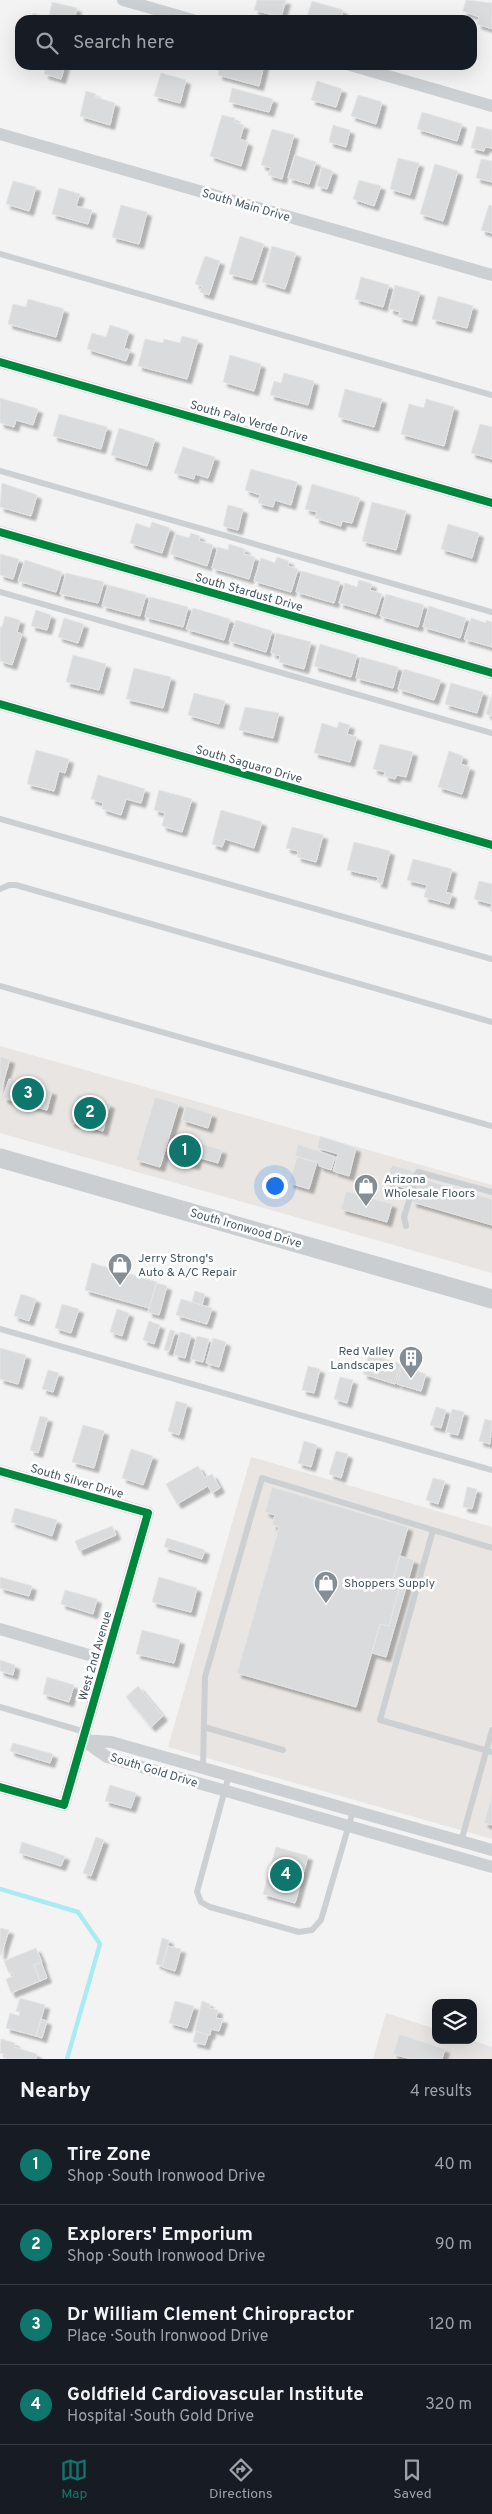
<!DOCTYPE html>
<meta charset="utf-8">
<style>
:root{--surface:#171b24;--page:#242831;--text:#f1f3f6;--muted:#9ea1a6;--line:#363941;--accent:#0f766e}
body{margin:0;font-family:Overpass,sans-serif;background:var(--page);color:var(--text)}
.controls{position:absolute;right:15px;bottom:15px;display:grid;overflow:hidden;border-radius:10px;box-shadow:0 5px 20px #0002}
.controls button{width:45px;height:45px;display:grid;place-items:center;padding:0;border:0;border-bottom:1px solid var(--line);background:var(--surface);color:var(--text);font:25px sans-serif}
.you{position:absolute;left:274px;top:1185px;width:18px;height:18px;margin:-12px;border:4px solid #fff;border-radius:50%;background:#1a73e8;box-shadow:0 0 0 8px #1a73e833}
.badge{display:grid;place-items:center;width:32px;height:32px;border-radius:50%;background:var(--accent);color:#fff;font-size:16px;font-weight:700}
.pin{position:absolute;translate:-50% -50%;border:2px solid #fff;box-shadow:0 1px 5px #0006}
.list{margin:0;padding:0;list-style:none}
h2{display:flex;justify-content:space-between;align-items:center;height:65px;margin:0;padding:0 20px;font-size:21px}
h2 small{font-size:16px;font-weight:400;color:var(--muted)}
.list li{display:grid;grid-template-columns:32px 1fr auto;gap:15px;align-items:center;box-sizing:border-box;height:80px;padding:0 20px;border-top:1px solid var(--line)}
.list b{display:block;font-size:19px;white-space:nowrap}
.list p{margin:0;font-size:16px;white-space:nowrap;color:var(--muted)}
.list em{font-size:16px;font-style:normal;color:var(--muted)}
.icon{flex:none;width:28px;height:28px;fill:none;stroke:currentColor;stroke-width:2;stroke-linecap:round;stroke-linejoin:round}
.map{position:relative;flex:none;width:492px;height:2059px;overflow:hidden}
.search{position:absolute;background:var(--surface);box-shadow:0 5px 20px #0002;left:15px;right:15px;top:15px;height:55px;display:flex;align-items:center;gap:12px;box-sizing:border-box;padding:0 18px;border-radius:15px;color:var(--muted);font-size:19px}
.sheet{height:385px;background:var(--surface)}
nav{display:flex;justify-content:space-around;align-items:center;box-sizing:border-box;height:70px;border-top:1px solid var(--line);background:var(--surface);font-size:14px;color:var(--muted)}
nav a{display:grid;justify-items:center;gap:2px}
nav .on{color:var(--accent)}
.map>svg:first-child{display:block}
.commercial{fill:#e8e5e2}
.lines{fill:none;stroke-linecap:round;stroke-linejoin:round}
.stream{stroke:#aaebf2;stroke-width:4.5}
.building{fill:#dadbdc;stroke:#e5e5e6;filter:url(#shadow)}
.service{stroke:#cdd0d2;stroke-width:6}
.minor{stroke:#cdd0d2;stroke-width:12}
.primary{stroke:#caced0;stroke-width:19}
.cycleway-casing{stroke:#fff;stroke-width:11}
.cycleway{stroke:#00873e;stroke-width:8}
.labels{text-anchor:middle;stroke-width:5;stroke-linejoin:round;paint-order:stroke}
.street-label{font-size:12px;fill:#485861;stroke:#fff}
.poi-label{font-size:12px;fill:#485861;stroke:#fff;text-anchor:start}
</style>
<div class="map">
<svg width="492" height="2059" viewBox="0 0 492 2059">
<defs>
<filter id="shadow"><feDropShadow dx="4.5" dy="4.5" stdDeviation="1" flood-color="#0004"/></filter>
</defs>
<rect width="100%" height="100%" fill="#f4f3f3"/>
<path class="commercial" d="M0,1046L492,1185V1273L0,1133Z
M251,1457L492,1527V1839L168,1747Z
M386,2013L436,2029V2040H471L492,2047V2059H373Z"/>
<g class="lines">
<path class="stream" d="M0,1889L78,1912L100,1944L67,2059"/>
</g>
<path class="building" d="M257,0H286L281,17L254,10Z
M466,0L492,3V29L477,24L479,17L463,11Z
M312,1L343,10L341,20H306Z
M52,2L77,8L74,20H48Z
M33,13L47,17L46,20H31Z
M47,65H65L61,79L44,74Z
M220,65H264L259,86L218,75Z
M161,73L186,80L180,103L154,96Z
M317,81L342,89L336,107L311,100Z
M232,88L273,99L269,112L229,102Z
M86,91L96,94L95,97L115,103L110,125L80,116Z
M358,95L382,102L376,124L351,116Z
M422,112L462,124L457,141L417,129Z
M222,115L235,118L234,122L244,125L240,139L248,142L241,166L210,156Z
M333,125L350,130L346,147L329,142Z
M477,126L492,130V148L485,147L484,151L471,148Z
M272,129L294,135L282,179L268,175L271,168L261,165Z
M295,155L316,162L309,184L288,178Z
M398,158L419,163L410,195L390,189Z
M481,159L492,161V182L476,178Z
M435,164L458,171L443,221L420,214Z
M322,167L333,171L327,189L317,186Z
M359,180L381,186L374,206L353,199Z
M13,181L36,187L29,211L6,204Z
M59,188L80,194L76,206L92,210L88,224L52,214Z
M121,205L147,212L139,244L112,237Z
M489,205L492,206V233L481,230Z
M240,236L264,244L252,280L229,274Z
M272,246L296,253L285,289L262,282Z
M205,256L220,261L209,295L200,292L202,286L195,284Z
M361,277L389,285L383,307L355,299Z
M395,285L420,292L412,321L398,317L400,312L389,309Z
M438,296L473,306L467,328L432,319Z
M28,299L64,309L56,337L8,324L13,304L26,307Z
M110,325L129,331L124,348L130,350L126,361L87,349L92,333L106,337Z
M182,336L198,340L187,379L138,366L145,339L163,343L164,339L180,343Z
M230,355L261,364L254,391L223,382Z
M284,373L314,381L308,405L270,395L274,381L281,383Z
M345,389L382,399L374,427L338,417Z
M0,398L38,409L33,425L16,420L14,427L0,423Z
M426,399L454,407L444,446L401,434L409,404L424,408Z
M59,414L107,427L101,449L53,436Z
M480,424L492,427V459L471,453Z
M119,428L155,439L147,466L111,455Z
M183,447L215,457L208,478L195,474L194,479L174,473Z
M251,469L297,482L291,505L275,500L273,507L258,503L260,495L245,490Z
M2,483L37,495L31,516L0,507Z
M312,484L360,498L352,523L342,521L341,526L315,518L317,512L305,509Z
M372,502L406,511L396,550L362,541Z
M228,505L243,509L238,530L223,526Z
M152,522L170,528L162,553L130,543L136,523L150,528Z
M448,524L479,533L472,558L441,549Z
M191,533L200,536L199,541L213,545L207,566L170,554L176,534L189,538Z
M229,544L245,549L244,554L255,557L249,579L212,568L218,547L228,550Z
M0,554L19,559L13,579L0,575Z
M277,557L289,561L288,566L298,569L291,592L254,581L261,558L275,563Z
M25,560L62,572L56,592L18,581Z
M302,571L340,582L334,603L296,592Z
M66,573L104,582L98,603L60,594Z
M359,580L372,584L370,590L382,594L376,614L339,603L345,583L357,587Z
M108,585L146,595L140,616L102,606Z
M386,594L424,605L418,627L380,616Z
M150,597L188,607L183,627L145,617Z
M429,606L466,618L460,638L423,627Z
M193,608L230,619L224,640L186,629Z
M36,610L51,615L47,630L31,626Z
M5,616L20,620L17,632L22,634L12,665L0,661V627H2Z
M64,618L84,624L78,643L58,637Z
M471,618L486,623V620L492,622V647L464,639Z
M236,620L272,631L266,652L229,641Z
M276,633L311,642L304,669L279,662L280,656L271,653Z
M320,644L357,655L351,677L314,666Z
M73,655L106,664L99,690L66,682Z
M361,657L398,667L393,688L356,678Z
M134,668L171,677L163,708L126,699Z
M404,669L441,680L434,700L398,689Z
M451,683L483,692L477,713L445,704Z
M194,693L225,701L219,724L188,715Z
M492,694V716L486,714Z
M245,707L279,713L273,738L239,730Z
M339,722L350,725L347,734L357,737L350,762L314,753L322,723L337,728Z
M380,744L413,752L406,777L397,775L395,779L384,776L385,772L373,769Z
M36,750L69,759L65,773L59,771L54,791L27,784Z
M449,751L463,756L461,764L470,767L462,794L438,787Z
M98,775L145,789L141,803L126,799L121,815L102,809L103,803L91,799Z
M159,790L192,799L182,832L162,826L165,813L154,810Z
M221,810L262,822L254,848L225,839L222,847L212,844Z
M292,827L323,835L316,862L297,857L298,851L286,848Z
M354,842L390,851L382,884L377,882L378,877L347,870Z
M413,859L452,869L446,892L452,894L449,904L424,897L427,885L407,880Z
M479,881L492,884V911H490L492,904L474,899Z
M0,1057L10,1059L0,1094Z
M9,1079L52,1091L47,1110L3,1098Z
M77,1095L110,1104L103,1131L70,1122Z
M155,1097L179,1104L160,1167L136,1160Z
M186,1106L212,1114L208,1128L182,1120Z
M175,1136L201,1143L195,1165L169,1158Z
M320,1136L356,1148L349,1176L333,1171L338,1154L317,1148Z
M201,1144L222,1150L218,1163L197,1157Z
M298,1144L335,1157L331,1170L319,1166V1163L295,1156Z
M297,1157L317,1162L309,1189L289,1183Z
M392,1165L413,1171L408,1189L386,1182Z
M419,1178L492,1199V1225L412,1202Z
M346,1191L392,1204L387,1222L341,1209Z
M92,1263L157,1282L149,1308L85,1290Z
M156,1283L167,1286L159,1315L148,1312Z
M195,1291L205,1294L202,1305L192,1302Z
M21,1294L36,1299L29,1321L14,1316Z
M181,1299L212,1308L207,1324L176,1315Z
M62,1304L79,1309L71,1333L55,1328Z
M117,1309L129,1313L122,1336L110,1332Z
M149,1321L160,1325L154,1344L143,1340Z
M170,1330L175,1331L169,1351L164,1350Z
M180,1332L191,1335L185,1358L174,1355Z
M197,1336L209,1339L203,1362L191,1359Z
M213,1338L226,1342L219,1367L206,1363Z
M0,1348L26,1355L18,1384L0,1379Z
M369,1354L401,1364L395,1384L363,1374Z
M308,1366L320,1369L314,1393L302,1390Z
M402,1366L426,1374L421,1391L397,1384Z
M48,1370L59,1373L53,1392L42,1389Z
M340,1377L353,1380L347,1403L334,1399Z
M176,1401L187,1404L179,1435L168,1431Z
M436,1407L446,1410L441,1428L430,1425Z
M452,1409L464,1412L458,1435L446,1432Z
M40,1416L48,1418L38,1453L30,1450Z
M485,1419L492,1421L490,1444L479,1441Z
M83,1425L104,1431L94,1468L72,1462Z
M304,1441L317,1445L311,1467L298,1463Z
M131,1449L153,1456L143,1485L122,1478Z
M336,1451L348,1454L341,1478L329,1474Z
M198,1466L205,1478L212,1474L220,1488L212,1493L208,1486L177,1504L166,1484Z
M433,1478L445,1481L438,1504L426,1500Z
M272,1487L408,1527L392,1583L400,1585L389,1626L380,1624L356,1707L237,1673L279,1527L272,1525L275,1515L265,1512Z
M467,1487L477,1489L472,1509L463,1507Z
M15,1508L57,1520L52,1536L11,1522Z
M112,1526L116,1535L79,1551L75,1541Z
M167,1538L205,1550L202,1559L164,1547Z
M400,1556L414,1560L386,1657L372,1653L380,1624L389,1626L400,1585L392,1583Z
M0,1577L32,1586L29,1596L0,1588Z
M159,1577L197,1588L191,1612L152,1602Z
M65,1590L97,1599L93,1614L61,1604Z
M142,1630L180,1640L174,1663L136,1654Z
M0,1660L15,1665L13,1675L0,1671Z
M47,1677L74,1685L69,1702L43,1694Z
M138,1686L163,1716L151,1727L126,1697Z
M13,1743L53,1754L50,1763L10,1751Z
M110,1785L136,1793L131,1808L105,1801Z
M492,1795V1825L484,1823Z
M96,1837L104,1840L91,1876L83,1873Z
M22,1842L65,1856L61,1866L19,1853Z
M276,1847L308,1856L295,1903L263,1894Z
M0,1928L9,1930L1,1955H0Z
M162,1938L169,1940L162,1966L156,1964Z
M168,1946L181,1949L175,1971L162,1967Z
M36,1948L42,1962L34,1965L40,1981L11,1993L6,1979L14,1976L12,1972L9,1973L4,1961Z
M41,1962L47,1978L40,1981L34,1965Z
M20,1998L45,2005L36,2036L6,2028L10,2013L19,2016L20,2012L16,2011Z
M175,2001L194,2006L187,2028L169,2023Z
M202,2001L210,2004L209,2008L218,2010L216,2018L223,2019L219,2031L211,2029L210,2035L195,2031Z
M41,2019L47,2021L42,2038L36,2036Z
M196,2031L208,2035L205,2045L193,2042Z
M399,2034L445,2049L442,2059H411L393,2054Z
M1,2039L15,2043L14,2047L37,2054L36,2059H5L6,2055L0,2053Z"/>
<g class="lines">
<path class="service" d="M0,254L492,395
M0,471L492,612
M0,592L492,733
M0,819L492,959
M0,889L9,885H16L492,1022
M0,986L492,1126
M406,1226L404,1217L418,1172L492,1192
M0,1329L492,1470
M492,1548L433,1530L380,1720L492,1752
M0,1707L85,1732
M204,1727L283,1750
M203,1768L205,1677L262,1478L433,1530
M229,1775L197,1892L201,1902L210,1907L299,1932L312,1930L321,1920L353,1811
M461,1842L492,1730"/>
<path class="minor" d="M123,0L193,20
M350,65L492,106
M0,134L492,275
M0,362L492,503
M0,532L492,673
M0,704L492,845
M0,1471L148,1513L64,1805L0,1787
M0,1629L106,1660
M83,1740L107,1757L492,1867
M83,1740L111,1742L492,1850"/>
<path class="primary" d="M0,1158L492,1299"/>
<defs>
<path id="cycleway" d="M0,362L492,503
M0,532L492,673
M0,704L492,845
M0,1471L148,1513L64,1805L0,1787"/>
</defs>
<use href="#cycleway" class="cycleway-casing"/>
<use href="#cycleway" class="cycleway"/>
</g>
<defs>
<symbol id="shop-pin" viewBox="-11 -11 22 30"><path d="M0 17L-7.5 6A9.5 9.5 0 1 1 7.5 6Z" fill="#848e94" stroke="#fff"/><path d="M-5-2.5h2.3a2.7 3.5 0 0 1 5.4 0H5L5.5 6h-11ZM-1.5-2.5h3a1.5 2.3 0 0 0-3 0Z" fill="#fff"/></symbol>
<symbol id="building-pin" viewBox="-11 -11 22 30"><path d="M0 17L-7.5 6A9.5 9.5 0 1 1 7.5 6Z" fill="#848e94" stroke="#fff"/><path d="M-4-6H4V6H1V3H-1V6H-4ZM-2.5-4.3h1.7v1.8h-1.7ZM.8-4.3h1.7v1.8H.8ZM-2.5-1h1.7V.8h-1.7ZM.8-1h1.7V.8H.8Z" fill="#fff"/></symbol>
</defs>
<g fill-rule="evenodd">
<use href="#shop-pin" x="352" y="1172" width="28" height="38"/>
<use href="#shop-pin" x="106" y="1251" width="28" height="38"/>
<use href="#building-pin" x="397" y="1344" width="28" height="38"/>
<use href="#shop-pin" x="312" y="1569" width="28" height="38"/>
</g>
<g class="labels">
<g class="street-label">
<text transform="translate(246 205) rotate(16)" y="4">South Main Drive</text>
<text transform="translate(249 421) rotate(16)" y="4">South Palo Verde Drive</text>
<text transform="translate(249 592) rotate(16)" y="4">South Stardust Drive</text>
<text transform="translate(249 764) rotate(16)" y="4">South Saguaro Drive</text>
<text transform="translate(246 1228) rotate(16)" y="4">South Ironwood Drive</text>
<text transform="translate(77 1481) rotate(16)" y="4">South Silver Drive</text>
<text transform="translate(95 1656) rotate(-74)" y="4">West 2nd Avenue</text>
<text transform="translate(154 1770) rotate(17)" y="4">South Gold Drive</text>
</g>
<g class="poi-label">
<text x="384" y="1183">Arizona<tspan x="384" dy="14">Wholesale Floors</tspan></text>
<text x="138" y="1262">Jerry Strong's<tspan x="138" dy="14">Auto &amp; A/C Repair</tspan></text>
<text x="394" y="1355" text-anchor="end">Red Valley<tspan x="394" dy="14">Landscapes</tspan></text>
<text x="344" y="1587">Shoppers Supply</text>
</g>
</g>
</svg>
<div class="controls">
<button><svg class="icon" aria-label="layers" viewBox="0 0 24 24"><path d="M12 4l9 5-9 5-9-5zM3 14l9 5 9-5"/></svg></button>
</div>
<div class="you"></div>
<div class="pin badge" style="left:185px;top:1151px">1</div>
<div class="pin badge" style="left:90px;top:1113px">2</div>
<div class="pin badge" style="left:28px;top:1094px">3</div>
<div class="pin badge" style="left:286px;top:1875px">4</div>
<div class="search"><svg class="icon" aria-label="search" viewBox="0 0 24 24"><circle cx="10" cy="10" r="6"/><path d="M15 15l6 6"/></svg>Search here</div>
</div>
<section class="sheet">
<h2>Nearby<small>4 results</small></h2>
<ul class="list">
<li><span class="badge">1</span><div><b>Tire Zone</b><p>Shop · South Ironwood Drive</p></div><em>40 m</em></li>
<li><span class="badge">2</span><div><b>Explorers' Emporium</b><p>Shop · South Ironwood Drive</p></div><em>90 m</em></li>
<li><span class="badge">3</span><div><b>Dr William Clement Chiropractor</b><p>Place · South Ironwood Drive</p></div><em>120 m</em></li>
<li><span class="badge">4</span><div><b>Goldfield Cardiovascular Institute</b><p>Hospital · South Gold Drive</p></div><em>320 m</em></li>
</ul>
</section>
<nav>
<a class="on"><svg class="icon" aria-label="map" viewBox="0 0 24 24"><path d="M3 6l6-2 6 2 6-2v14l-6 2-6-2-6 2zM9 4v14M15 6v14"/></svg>Map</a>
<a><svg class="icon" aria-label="directions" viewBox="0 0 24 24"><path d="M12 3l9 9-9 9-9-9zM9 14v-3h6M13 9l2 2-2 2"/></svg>Directions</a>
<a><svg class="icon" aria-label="saved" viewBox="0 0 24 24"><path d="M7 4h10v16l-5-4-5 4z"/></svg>Saved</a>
</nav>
